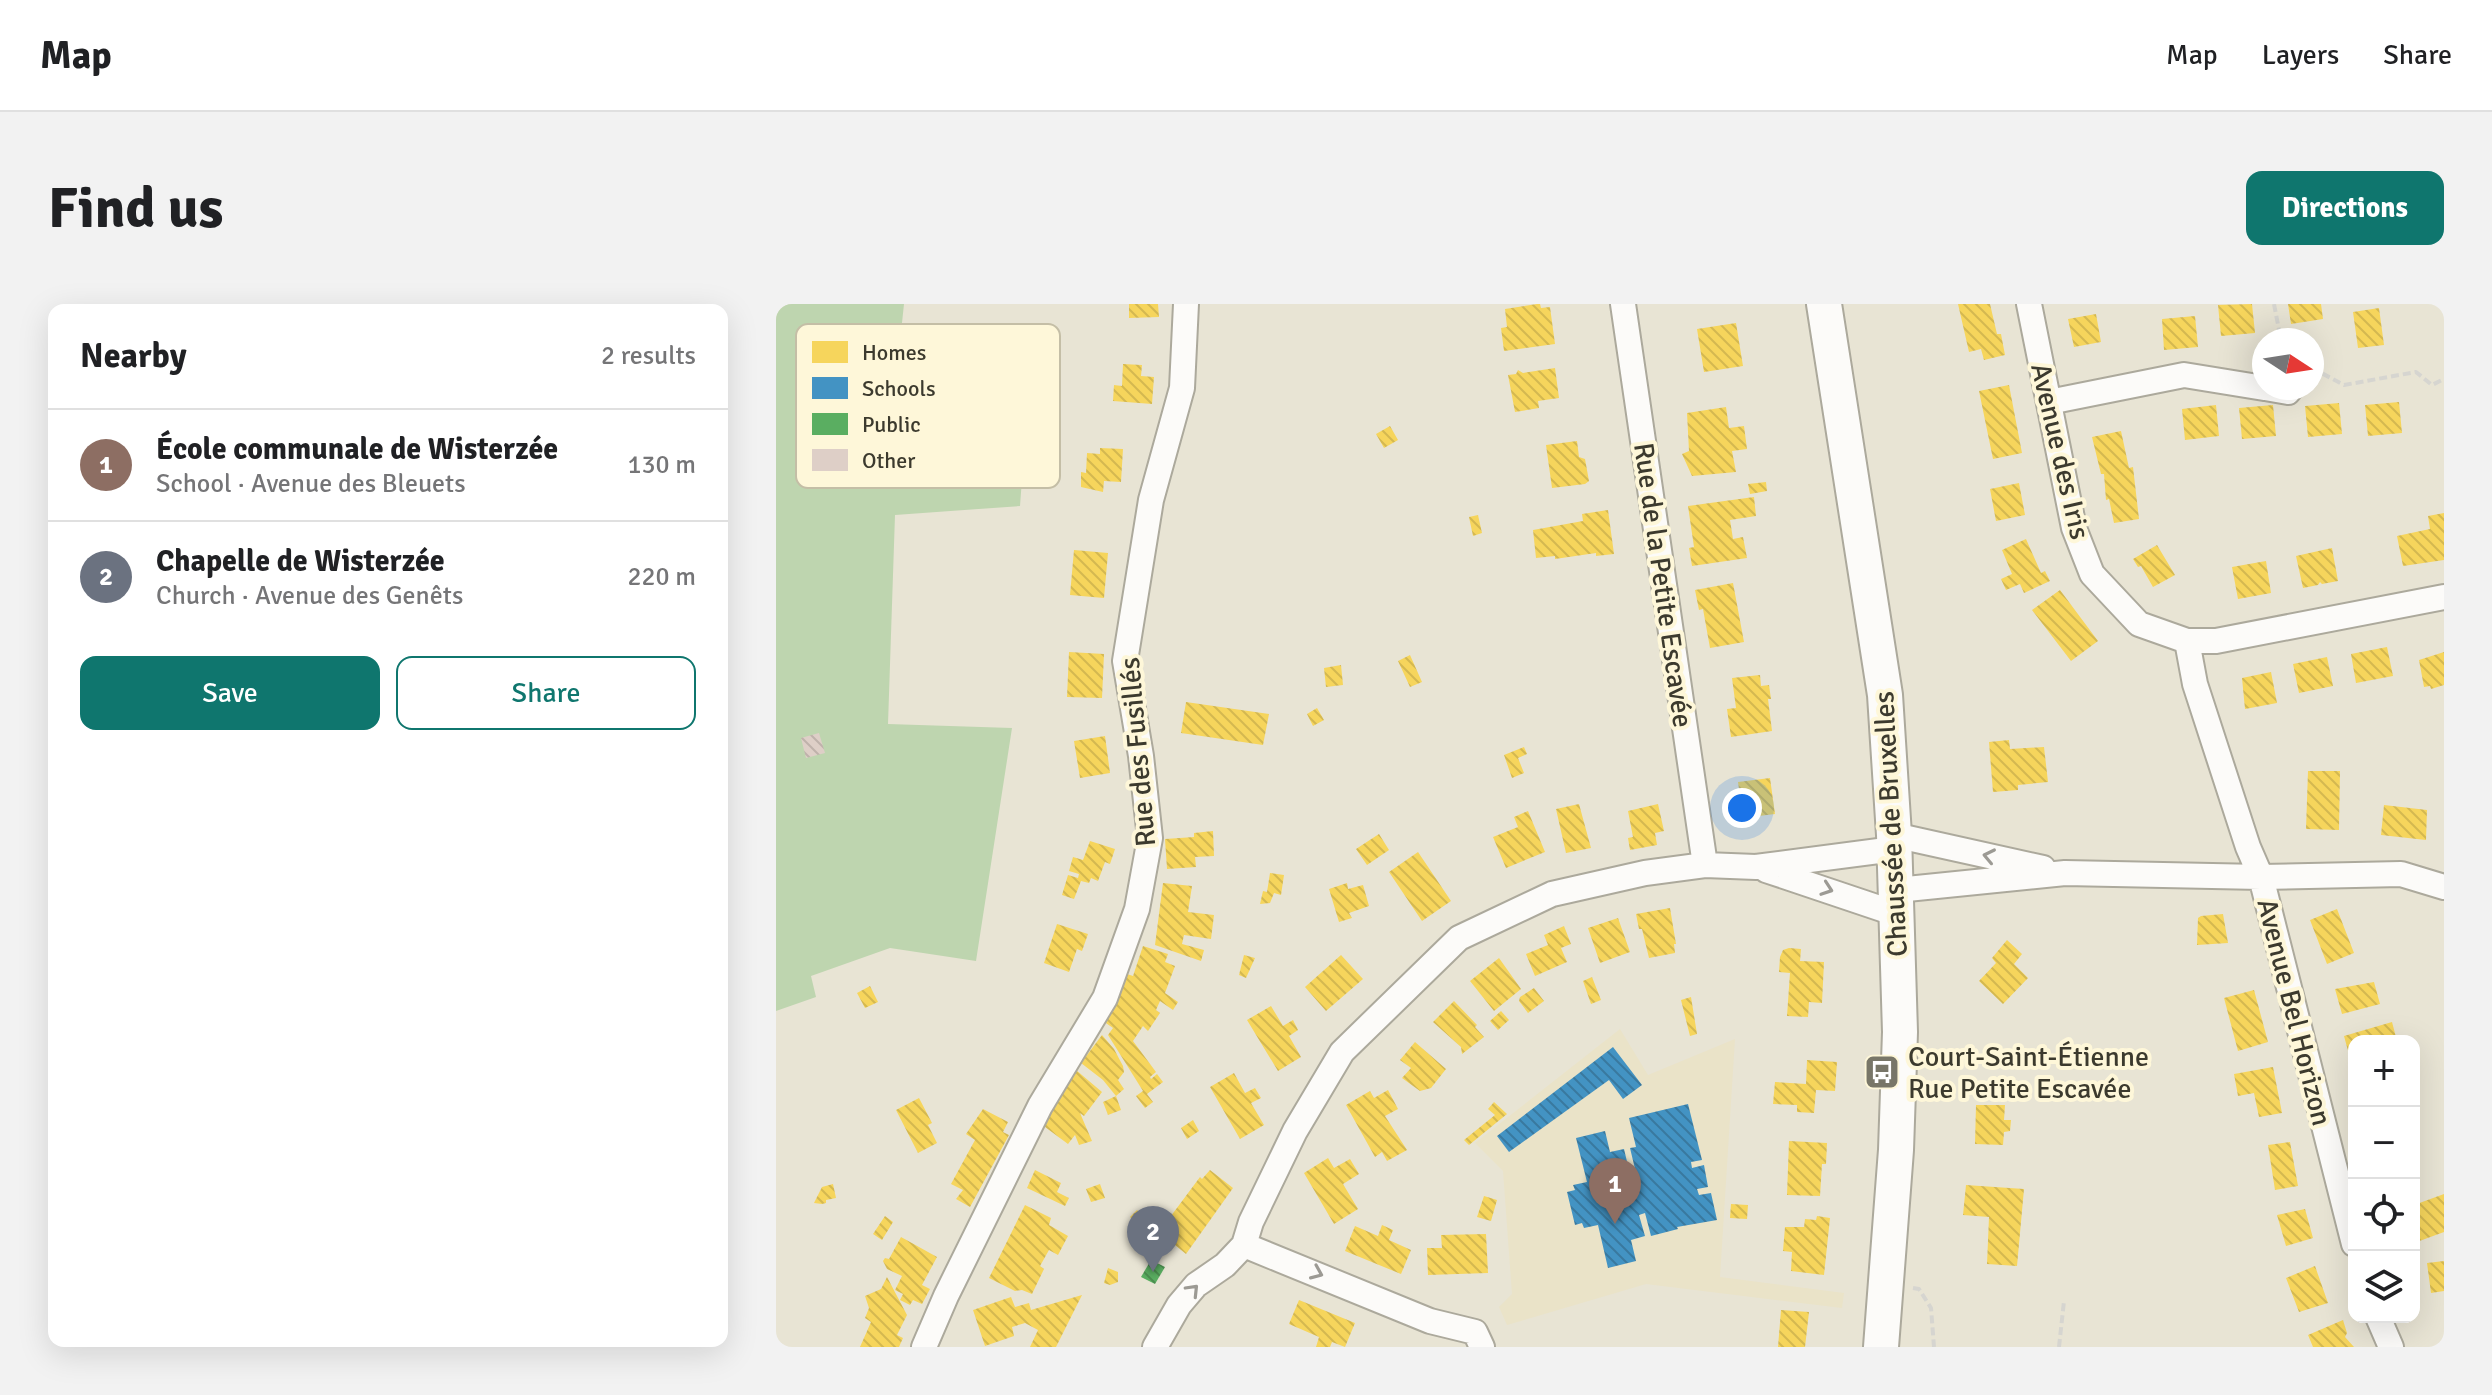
<!DOCTYPE html>
<meta charset="utf-8">
<style>
:root{--surface:#fff;--page:#f2f2f2;--text:#202124;--muted:#757577;--line:#e0e0e0;--accent:#0f766e}
body{margin:0;font-family:Signika,sans-serif;background:var(--page);color:var(--text)}
.controls{position:absolute;right:24px;bottom:24px;display:grid;overflow:hidden;border-radius:16px;box-shadow:0 8px 32px #0002}
.controls button{width:72px;height:72px;display:grid;place-items:center;padding:0;border:0;border-bottom:2px solid var(--line);background:var(--surface);color:var(--text);font:40px sans-serif}
.compass{position:absolute;left:1476px;top:24px;width:72px;height:72px;border-radius:50%;background:var(--surface);box-shadow:0 8px 32px #0002;rotate:102deg}
.you{position:absolute;left:966px;top:504px;width:28px;height:28px;margin:-20px;border:6px solid #fff;border-radius:50%;background:#1a73e8;box-shadow:0 0 0 12px #1a73e833}
.badge{display:grid;place-items:center;width:52px;height:52px;border-radius:50%;background:var(--accent);color:#fff;font-size:26px;font-weight:700}
.pin{position:absolute;translate:-50% -66px;filter:drop-shadow(0 2px 4px #0008)}
.pin::after{content:'';position:absolute;top:42px;width:28px;height:24px;background:inherit;clip-path:polygon(0 0,100% 0,50% 100%)}
.list{margin:0;padding:0;list-style:none}
h2{display:flex;justify-content:space-between;align-items:center;height:104px;margin:0;padding:0 32px;font-size:34px}
h2 small{font-size:26px;font-weight:400;color:var(--muted)}
.list li{display:grid;grid-template-columns:52px 1fr auto;gap:24px;align-items:center;box-sizing:border-box;height:112px;padding:0 32px;border-top:2px solid var(--line)}
.list b{display:block;font-size:30px;white-space:nowrap}
.list p{margin:0;font-size:26px;white-space:nowrap;color:var(--muted)}
.list em{font-size:26px;font-style:normal;color:var(--muted)}
.actions{display:flex;gap:16px;padding:24px 32px}
.actions a{flex:1;padding:18px 0;border:2px solid var(--accent);border-radius:16px;text-align:center;font-size:28px;color:var(--accent)}
.actions .main{background:var(--accent);color:#fff}
.icon{flex:none;width:44px;height:44px;fill:none;stroke:currentColor;stroke-width:2;stroke-linecap:round;stroke-linejoin:round}
.map{position:relative;flex:none;width:1668px;height:1043px;overflow:hidden;border-radius:16px}
header{display:flex;align-items:center;gap:48px;box-sizing:border-box;height:112px;padding:0 40px;background:var(--surface);border-bottom:2px solid var(--line)}
header strong{font-size:38px}
nav{display:flex;gap:44px;margin-inline-start:auto;font-size:28px}
.intro{display:flex;align-items:center;justify-content:space-between;box-sizing:border-box;height:192px;padding:0 48px}
h1{margin:0;font-size:56px}
.button{padding:20px 36px;border-radius:16px;background:var(--accent);color:#fff;font-size:28px;font-weight:700}
main{display:flex;gap:48px;padding:0 48px}
aside{flex:1;background:var(--surface);border-radius:16px;box-shadow:0 8px 32px #0002}
.map>svg:first-child{display:block}
.built{fill:#eae3c8}
.grass{fill:#bed5af}
.homes{fill:url(#homes-back-hatch)}
.schools{fill:url(#schools-back-hatch)}
.public{fill:url(#public-back-hatch)}
.building{fill:url(#building-back-hatch)}
.lines{fill:none;stroke-linecap:round;stroke-linejoin:round}
.street-casing{stroke:#aca99c;stroke-width:28}
.secondary-casing{stroke:#aca99c;stroke-width:38}
.path{stroke:#d6d5d0;stroke-width:4;stroke-dasharray:8 4;stroke-linecap:butt}
.street{stroke:#fcfbf9;stroke-width:24}
.secondary{stroke:#fcfbf9;stroke-width:34}
.oneway{stroke:#9c9a94}
.labels{text-anchor:middle;stroke-width:8;stroke-linejoin:round;paint-order:stroke}
.street-label{font-size:28px;fill:#3c3a2e;stroke:#fef7d9}
.poi-label{font-size:28px;fill:#3c3a2e;stroke:#fef7d9;text-anchor:start}
.key{fill:#fef7d9;stroke:#c4bea6;stroke-width:2}
.key-label{font-size:22px;fill:#3c3a2e}
</style>
<header>
<strong>Map</strong>
<nav><a>Map</a><a>Layers</a><a>Share</a></nav>
</header>
<div class="intro"><h1>Find us</h1><a class="button">Directions</a></div>
<main>
<aside>
<h2>Nearby<small>2 results</small></h2>
<ul class="list">
<li><span class="badge" style="background:#8d6e63">1</span><div><b>École communale de Wisterzée</b><p>School · Avenue des Bleuets</p></div><em>130 m</em></li>
<li><span class="badge" style="background:#6b7280">2</span><div><b>Chapelle de Wisterzée</b><p>Church · Avenue des Genêts</p></div><em>220 m</em></li>
</ul>
<div class="actions"><a class="main">Save</a><a>Share</a></div>
</aside>
<div class="map">
<svg width="1668" height="1043" viewBox="0 0 1668 1043">
<defs>
<pattern id="homes-back-hatch" width="6" height="6" patternUnits="userSpaceOnUse" patternTransform="scale(2)"><rect width="6" height="6" fill="#f6d55c"/><path d="M-1 5l2 2M0 0l6 6M5-1l2 2" fill="none" stroke="#d4b850"/></pattern>
<pattern id="schools-back-hatch" width="6" height="6" patternUnits="userSpaceOnUse" patternTransform="scale(2)"><rect width="6" height="6" fill="#4393c3"/><path d="M-1 5l2 2M0 0l6 6M5-1l2 2" fill="none" stroke="#39799f"/></pattern>
<pattern id="public-back-hatch" width="6" height="6" patternUnits="userSpaceOnUse" patternTransform="scale(2)"><rect width="6" height="6" fill="#5aae61"/><path d="M-1 5l2 2M0 0l6 6M5-1l2 2" fill="none" stroke="#4c8f50"/></pattern>
<pattern id="building-back-hatch" width="6" height="6" patternUnits="userSpaceOnUse" patternTransform="scale(2)"><rect width="6" height="6" fill="#decfc7"/><path d="M-1 5l2 2M0 0l6 6M5-1l2 2" fill="none" stroke="#bfb2ab"/></pattern>
</defs>
<rect width="100%" height="100%" fill="#e8e4d4"/>
<path class="built" d="M844,725L872,771L959,735L944,973L1068,989L1066,1004L870,980L731,1021L723,1003L736,990L727,867L699,839Z"/>
<path class="grass" d="M0,0H128L116,113L249,134L244,202L119,211L112,420L236,424L200,657L114,644L35,672L40,693L0,707Z"/>
<path class="homes" d="M353,0H382L383,13L353,14Z
M761,0H764L765,4L774,3L779,40L728,47L725,24L731,23L729,5Z
M1182,0H1214L1221,30H1225L1229,51L1208,56L1205,45L1193,48Z
M1476,0L1479,29L1445,32L1442,1Z
M1512,0H1545L1547,15L1515,20Z
M1603,4L1608,41L1582,44L1577,8Z
M1320,10L1325,38L1298,43L1292,15Z
M1419,12L1422,43L1388,46L1386,15Z
M960,19L967,62L928,68L921,25Z
M347,60L366,61L365,72L378,73L376,100L337,97L338,81L346,82Z
M779,64L783,94L762,97L763,104L739,108L732,71L740,70L742,66L747,69Z
M1233,81L1246,149L1217,155L1203,87Z
M1623,98L1626,129L1592,132L1589,101Z
M1563,99L1566,130L1532,133L1529,102Z
M1440,101L1443,132L1409,136L1406,105Z
M1497,101L1500,132L1466,135L1463,104Z
M950,103L953,124L968,122L971,145L956,147L960,168L916,172L906,150L913,147L911,109Z
M614,122L622,136L608,144L600,130Z
M1345,127L1353,164L1357,163L1363,215L1338,219L1333,195L1330,196L1328,170H1325L1316,133Z
M801,137L803,153L809,155L813,177L809,180L776,184L770,141Z
M324,144L347,145L345,178L328,177L327,188L305,183V168L310,169L311,149L324,150Z
M990,178L991,187L974,190L972,180Z
M1243,179L1249,211L1220,217L1214,185Z
M978,193L980,212L954,216L957,235L967,233L971,254L916,262L913,244L918,243L912,202Z
M832,206L838,250L820,252V249L779,255V252L760,254L757,226L807,217L806,210Z
M1668,209V256L1627,262L1621,232L1654,225L1652,212Z
M702,211L706,229L697,232L693,213Z
M1250,235L1265,269L1269,267L1274,277L1248,289L1244,280L1230,286L1225,275L1236,270L1226,246Z
M1381,241L1399,271L1377,283L1365,262L1362,263L1357,255Z
M1556,244L1562,277L1546,280L1544,278L1542,281L1527,284L1520,252Z
M298,246L332,249L328,294L294,291Z
M1490,257L1495,289L1462,295L1456,263Z
M957,279L968,338L934,344L927,305L923,306L919,286Z
M1284,286L1322,337L1295,357L1256,306Z
M1611,343L1617,372L1580,379L1575,350Z
M293,348L328,350L326,394L291,393Z
M1668,348V381L1655,385L1654,382L1648,383L1643,356Z
M634,351L646,378L634,383L622,357Z
M1551,353L1557,382L1523,389L1517,360Z
M565,361L567,381L550,383L548,364Z
M1495,368L1501,399L1469,405L1466,374Z
M984,371L985,382L993,381L995,395H992L996,427L955,433L951,405L960,404L956,374Z
M410,398L493,410L487,441L405,429Z
M541,404L548,416L537,422L531,410Z
M329,432L334,469L304,474L298,437Z
M1233,436L1234,445L1268,443L1272,478L1242,481V486L1217,488L1213,438Z
M748,443L751,450L742,454L748,469L736,474L728,451Z
M1532,467H1564L1563,526L1530,525Z
M994,474L999,510L967,514L962,478Z
M803,500L815,544L790,549L780,505Z
M882,500L888,527L879,529L881,541L854,546L852,534L857,533L852,507Z
M1608,501L1651,506L1650,536L1605,531Z
M752,507L769,548L730,564L717,533L742,523L738,513Z
M437,527L438,552L419,553L420,563L391,565L389,535L418,533V529Z
M603,530L613,546L591,561L580,545Z
M314,537L339,545L334,560L329,558L322,577L315,574L313,579L305,577L298,595L286,591L292,571L302,574L303,570L293,567L297,553L307,556Z
M642,548L675,597L646,617L613,568Z
M494,569L508,571L505,591L498,589L494,599L484,600L487,587L491,588Z
M387,579L416,582L412,608L438,611L435,635L408,631L406,640L428,646L425,657L379,641Z
M571,579L572,585L587,581L593,602L573,609L576,614L563,618L553,585Z
M894,604L900,640H898L899,649L873,654L866,625H863L860,610Z
M1561,605L1578,649L1551,660L1534,616Z
M1447,610L1452,639L1421,641L1422,614L1425,612Z
M842,614L854,648L824,659L812,624Z
M281,620L312,630L306,647L301,645L293,668L268,659Z
M788,622L795,640L785,644L791,658L759,672L750,650L772,641L768,631Z
M1231,636L1246,650L1238,660L1252,674L1227,700L1203,677L1220,659L1216,654Z
M367,642L392,650L389,658L399,662L389,689L402,698L397,706L384,697L380,706L384,709L372,727L367,722L357,737L380,768L374,773L375,775L381,770L387,778L371,790L377,798L369,804L360,792L367,787L332,731L337,724L327,717L351,670L357,672Z
M1013,644L1025,645L1024,657L1048,658L1046,699L1033,698L1032,713L1011,712L1014,669L1003,668L1004,653L1007,646Z
M468,651L479,654L470,674L463,671Z
M565,651L587,675L550,707L529,683Z
M723,654L745,685L718,707L694,677Z
M816,673L825,696L815,700L807,677Z
M1598,678L1604,700L1566,710L1559,685Z
M94,682L102,698L89,704L81,689Z
M758,684L768,697L752,709L743,697L744,693Z
M1478,686L1492,738L1462,747L1448,694Z
M915,693L921,730L914,732L905,696Z
M678,697L701,721L699,723L708,733L686,750L685,743L657,718Z
M495,702L507,722L517,716L522,726L513,732L525,753L502,767L471,716Z
M725,707L733,716L722,726L714,717Z
M1616,718L1621,737H1578L1577,765L1568,732Z
M326,731L338,745L347,762L348,768L342,776L348,785L340,792L327,776L305,759Z
M639,738L670,765L655,784L644,787L626,774L635,764L624,756Z
M1031,756L1061,758L1059,787L1040,786L1038,809L1021,808V801L997,800L999,778L1030,780Z
M1497,763L1506,809L1483,813L1478,789L1462,792L1458,770Z
M300,766L326,788L308,812L304,809L316,837L303,841L299,831L292,840L265,820L269,808Z
M458,769L469,789L479,784L485,794L475,799L488,821L464,835L434,783Z
M612,786L622,805L609,812L631,846L611,857L606,848L599,853L570,801L594,787L598,794Z
M340,792L345,806L332,811L327,798Z
M143,794L156,819L152,821L161,839L142,849L120,806Z
M718,798L731,810L693,841L688,836L719,811L712,805Z
M1200,801H1229L1228,816H1235L1234,827L1228,828L1227,841L1199,840Z
M207,805L232,818L227,828L233,831L194,903L180,895L187,886L175,880L199,836L190,830Z
M417,816L423,827L411,835L405,824Z
M1013,837L1051,839L1050,860H1046L1044,892L1011,891Z
M1514,838L1522,882L1499,886L1492,841Z
M552,854L558,864L574,855L583,870L567,880L582,905L558,920L528,869Z
M259,866L285,879L281,888L293,894L289,902L251,884Z
M434,866L457,884L410,950L383,928L424,873L426,875Z
M57,880L60,894L50,896V899L46,900L38,899L46,883Z
M324,880L329,894L315,898L310,885Z
M1190,881L1248,885L1241,962L1211,960L1213,913L1187,911Z
M1668,890V928L1638,939V901Z
M708,892L721,896L715,917L701,913Z
M955,900L972,901L971,915L954,914Z
M249,901L275,914L273,921L292,932L282,951L273,946L264,962L268,965L256,990L246,986L239,987L213,974Z
M1529,905L1537,934L1510,942L1501,911Z
M361,906L378,922L371,929L354,913Z
M109,912L117,918L106,936L97,930Z
M1041,912L1054,914L1048,971L1015,967L1016,948L1007,947L1009,923H1028L1029,915L1040,916Z
M606,921L617,926L613,936L635,946L625,970L569,947L579,922L602,932Z
M710,930L712,969L652,971L651,944H666L665,931Z
M125,933L161,953L146,981L154,985L146,1000L137,996L134,1001L124,996L127,990L119,986L126,972L111,965L107,957L109,954L113,955Z
M1668,957V987L1655,989L1651,959Z
M1539,962L1552,999L1523,1008L1510,974Z
M332,964L342,968V978L334,981L328,979Z
M111,973L131,1011L121,1031L127,1034L123,1043H84L95,1018L89,1014L93,1004L89,992L105,985Z
M306,991L280,1043H254L262,1026L249,1019L236,1023L238,1032L209,1042L197,1006L235,993L239,1003L253,999L255,1006Z
M523,996L579,1019L569,1043L556,1038L554,1043H540L543,1033L513,1020Z
M1005,1006L1033,1008L1029,1043H1002Z
M1567,1016L1571,1029L1569,1033L1578,1043H1537L1532,1031Z"/>
<path class="schools" d="M837,743L866,781L847,795L833,776L733,848L721,832Z
M912,800L926,856L915,858L916,864L928,861L932,883L921,885L923,891L935,889L941,916L901,923L902,925L875,932L869,909L863,911L869,932L855,936L860,957L832,964L822,921L808,924L806,919L799,921L791,888L799,886L797,881L811,878L800,834L829,827L834,848L848,845L853,866L859,865L854,844L860,843L853,814Z"/>
<path class="public" d="M375,956L389,963L379,980L365,973Z"/>
<path class="building" d="M43,429L49,449L30,454L25,434Z"/>
<g class="lines">
<defs>
<path id="street" d="M847,0L929,561
M1253,0L1298,224L1316,270L1363,320L1411,337H1440L1668,293
M1489,84L1512,88L1515,84
M1273,98L1408,71L1488,84
M1411,337L1419,380L1472,543L1485,573L1578,940
M1118,531L1267,564
M990,566L1121,610
M1121,586L1289,569L1485,573L1625,570L1668,583
M468,941L654,1017L699,1028L706,1043
M1602,1013L1615,1043
M148,1043L170,992L264,802L329,694L361,605L374,534L365,452L349,357L375,196L406,84L410,0
M379,1043L403,1001L420,981L449,961L468,941L475,918L519,827L566,748L683,634L776,590L869,569L929,561L980,563L1118,545"/>
<path id="secondary" d="M1048,0L1109,391L1118,531L1124,728L1120,846L1105,1043"/>
</defs>
<use href="#street" class="street-casing"/>
<use href="#secondary" class="secondary-casing"/>
<path class="path" d="M1498,0L1505,36
M1536,64L1568,81L1640,68L1656,81L1668,75
M1137,984L1143,985L1155,1004L1158,1043
M1283,1043L1288,997"/>
<use href="#street" class="street"/>
<use href="#secondary" class="secondary"/>
</g>
<defs><path id="oneway-chevron" d="M-2-3.5L2.5 0L-2 3.5" fill="none" stroke-width="1.6" stroke-linecap="round" stroke-linejoin="round" transform="scale(2)"/></defs>
<g class="oneway">
<use href="#oneway-chevron" transform="translate(1213 552) rotate(-168)"/>
<use href="#oneway-chevron" transform="translate(1051 585) rotate(19)"/>
<use href="#oneway-chevron" transform="translate(541 969) rotate(23)"/>
<use href="#oneway-chevron" transform="translate(417 986) rotate(-46)"/>
</g>
<defs>
<symbol id="bus-square" viewBox="-11 -11 22 22"><rect x="-9" y="-9" width="18" height="18" rx="4" fill="#787668" stroke="#fef7d9"/><path d="M-5-6H5V4H4V6H2V4H-2V6H-4V4H-5ZM-3.5-4V0h7V-4ZM-3.5 1.2v1.5H-2V1.2ZM2 1.2v1.5H3.5V1.2Z" fill="#fff"/></symbol>
</defs>
<g fill-rule="evenodd">
<use href="#bus-square" x="1086" y="748" width="40" height="40"/>
</g>
<g class="labels">
<g class="street-label">
<text transform="translate(1285 147) rotate(77)" y="10">Avenue des Iris</text>
<text transform="translate(888 281) rotate(82)" y="10">Rue de la Petite Escavée</text>
<text transform="translate(361 448) rotate(-95)" y="10">Rue des Fusillés</text>
<text transform="translate(1114 520) rotate(-93)" y="10">Chaussée de Bruxelles</text>
<text transform="translate(1519 708) rotate(76)" y="10">Avenue Bel Horizon</text>
</g>
<g class="poi-label">
<text x="1132" y="762">Court-Saint-Étienne<tspan x="1132" dy="32">Rue Petite Escavée</tspan></text>
</g>
</g>
<rect x="20" y="20" width="264" height="164" rx="12" class="key"/>
<rect x="36" y="37" width="36" height="22" fill="#f6d55c"/>
<rect x="36" y="73" width="36" height="22" fill="#4393c3"/>
<rect x="36" y="109" width="36" height="22" fill="#5aae61"/>
<rect x="36" y="145" width="36" height="22" fill="#decfc7"/>
<g class="key-label">
<text x="86" y="56">Homes</text>
<text x="86" y="92">Schools</text>
<text x="86" y="128">Public</text>
<text x="86" y="164">Other</text>
</g>
</svg>
<div class="controls">
<button>+</button>
<button>−</button>
<button><svg class="icon" aria-label="locate" viewBox="0 0 24 24"><circle cx="12" cy="12" r="6"/><path d="M12 2v4M12 18v4M2 12h4M18 12h4"/></svg></button>
<button><svg class="icon" aria-label="layers" viewBox="0 0 24 24"><path d="M12 4l9 5-9 5-9-5zM3 14l9 5 9-5"/></svg></button>
</div>
<svg class="compass" viewBox="-18 -18 36 36"><path d="M0-13l5 13h-10z" fill="#e53935"/><path d="M0 13l5-13h-10z" fill="#757577"/></svg>
<div class="you"></div>
<div class="pin badge" style="left:839px;top:920px;background:#8d6e63">1</div>
<div class="pin badge" style="left:377px;top:968px;background:#6b7280">2</div>
</div>
</main>
